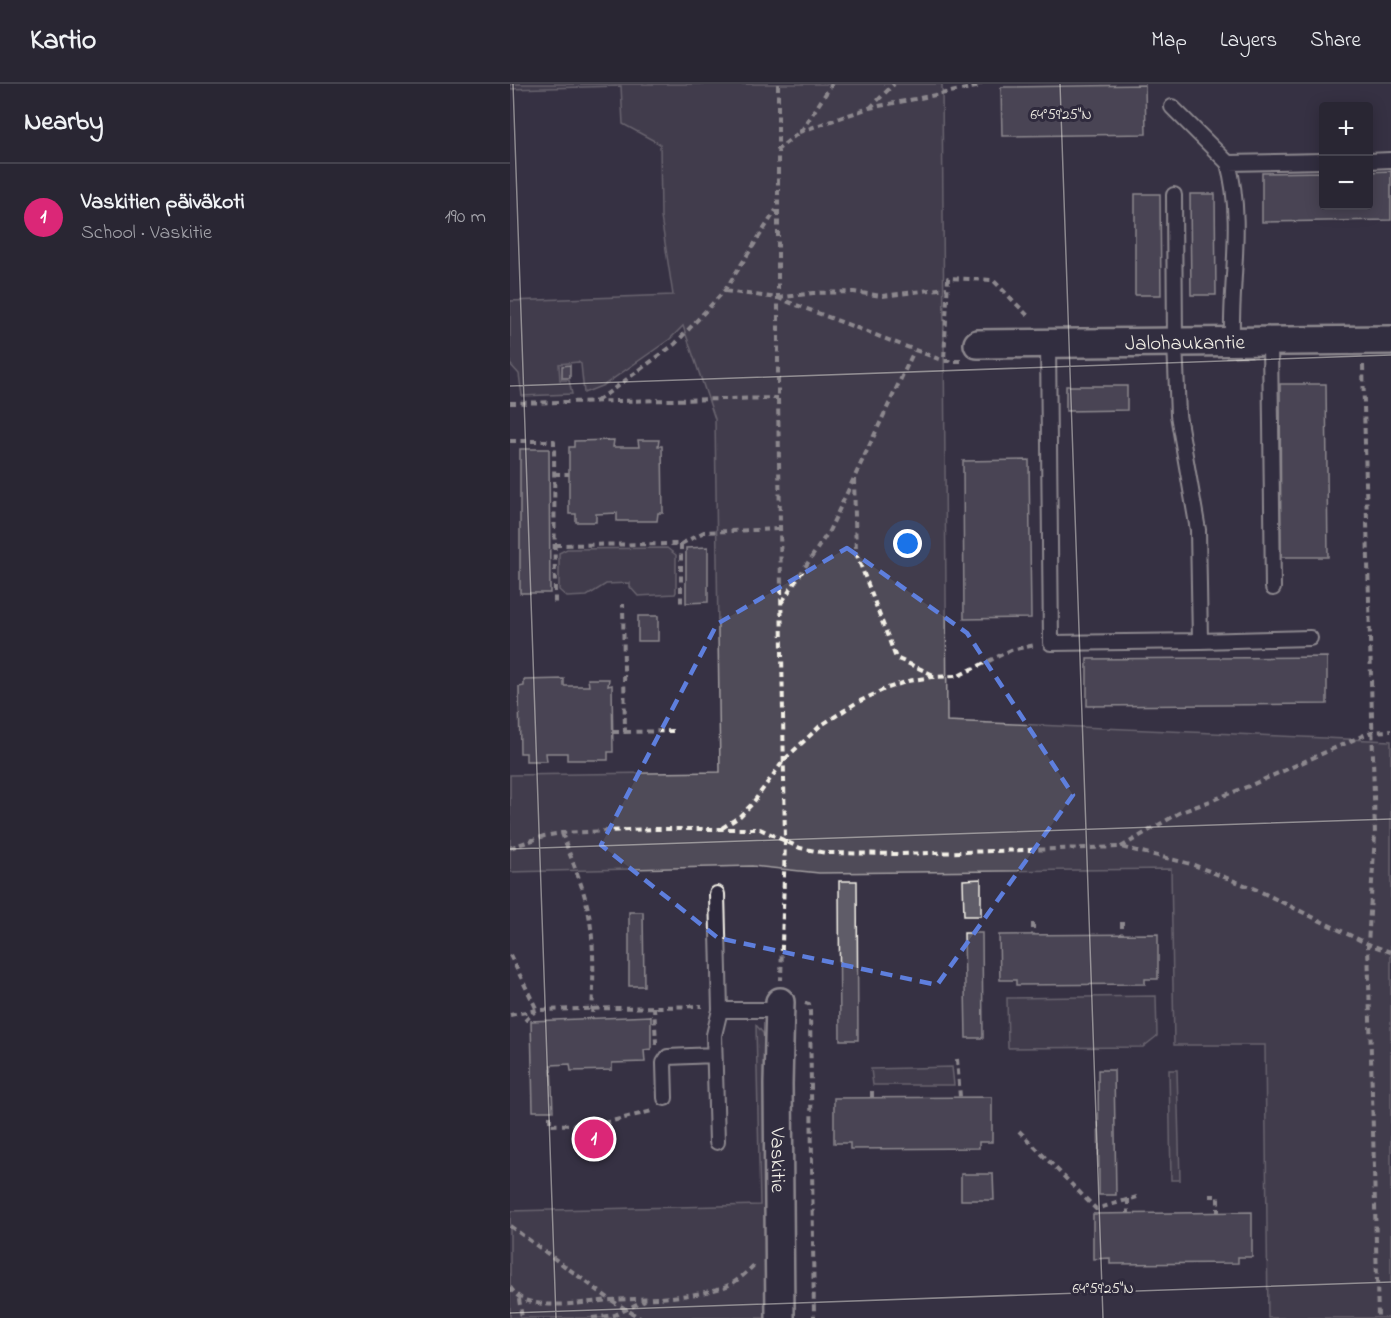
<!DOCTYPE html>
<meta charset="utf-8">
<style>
:root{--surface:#292633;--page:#312e3b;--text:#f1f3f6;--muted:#a5a5ac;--line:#45434e;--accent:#db2777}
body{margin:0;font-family:"Indie Flower",sans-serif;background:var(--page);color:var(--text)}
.controls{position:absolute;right:18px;top:18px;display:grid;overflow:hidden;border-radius:6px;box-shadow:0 3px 15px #0003}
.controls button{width:54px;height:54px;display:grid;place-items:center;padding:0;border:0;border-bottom:2px solid var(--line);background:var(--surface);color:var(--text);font:30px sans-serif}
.you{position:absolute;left:398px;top:460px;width:21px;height:21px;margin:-15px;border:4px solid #fff;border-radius:50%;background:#1a73e8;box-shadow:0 0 0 9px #1a73e833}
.badge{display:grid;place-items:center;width:39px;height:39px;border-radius:50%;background:var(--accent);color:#fff;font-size:20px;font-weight:700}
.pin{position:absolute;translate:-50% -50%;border:3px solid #fff;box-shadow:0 2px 6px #0006}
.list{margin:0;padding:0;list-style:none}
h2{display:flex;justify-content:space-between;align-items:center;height:78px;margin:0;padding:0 24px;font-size:26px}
h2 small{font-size:20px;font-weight:400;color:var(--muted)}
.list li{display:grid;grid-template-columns:39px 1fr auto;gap:18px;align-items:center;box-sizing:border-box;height:108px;padding:0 24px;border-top:2px solid var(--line)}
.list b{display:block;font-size:22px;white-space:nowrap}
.list p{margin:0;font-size:20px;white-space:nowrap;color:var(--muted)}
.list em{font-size:20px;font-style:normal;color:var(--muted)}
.map{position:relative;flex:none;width:881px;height:1234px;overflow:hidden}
header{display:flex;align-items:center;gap:36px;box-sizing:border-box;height:84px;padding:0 30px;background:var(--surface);border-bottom:2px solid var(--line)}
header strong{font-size:28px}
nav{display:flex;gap:33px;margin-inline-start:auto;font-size:21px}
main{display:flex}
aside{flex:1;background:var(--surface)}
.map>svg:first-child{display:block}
.green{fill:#504b59;stroke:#a29ea0;stroke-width:1.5}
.building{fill:#5f5c67;stroke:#f4f1e8;stroke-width:1.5}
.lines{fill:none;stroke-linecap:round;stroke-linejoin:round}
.lane-casing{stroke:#f4f1e8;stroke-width:18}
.street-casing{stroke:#f4f1e8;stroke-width:32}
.path{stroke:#f4f1e8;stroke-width:4;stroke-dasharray:6 4.5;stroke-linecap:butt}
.lane{stroke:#2f2a3d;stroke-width:14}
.street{stroke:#2f2a3d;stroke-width:27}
.marked{fill:none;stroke:#5e7fdd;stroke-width:4.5;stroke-dasharray:12 8;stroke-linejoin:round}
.ticks{fill:none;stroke:#f4f1e8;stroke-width:1.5;stroke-opacity:0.45}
.labels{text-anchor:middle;stroke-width:6;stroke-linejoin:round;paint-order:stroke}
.street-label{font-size:21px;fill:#f4f1e8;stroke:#2f2a3d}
.ticks-label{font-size:15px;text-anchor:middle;fill:#f4f1e8;stroke:#2f2a3d;stroke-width:6;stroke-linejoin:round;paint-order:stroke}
</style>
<header>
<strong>Kartio</strong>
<nav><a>Map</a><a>Layers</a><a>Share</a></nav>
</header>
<main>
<aside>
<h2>Nearby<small></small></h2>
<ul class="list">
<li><span class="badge">1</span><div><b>Vaskitien päiväkoti</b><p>School · Vaskitie</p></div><em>190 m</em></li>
</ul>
</aside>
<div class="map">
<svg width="881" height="1234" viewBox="0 0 881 1234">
<rect width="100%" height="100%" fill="#373244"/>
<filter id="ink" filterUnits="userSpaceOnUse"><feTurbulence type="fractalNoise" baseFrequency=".0167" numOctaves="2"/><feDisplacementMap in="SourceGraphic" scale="12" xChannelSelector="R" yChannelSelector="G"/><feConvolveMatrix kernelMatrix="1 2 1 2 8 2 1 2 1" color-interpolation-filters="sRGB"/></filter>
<g filter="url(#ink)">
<path class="green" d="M0,0H432L437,637L881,657V1234H758L755,961H664L661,785L309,789L242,782L0,788V691L210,688L205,335L173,242L160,255L94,301L74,309L71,280L68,278L49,280L50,296H59L62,310L12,312L9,290L0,280V217L163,211L151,133L150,60L113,40L111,2L0,5Z
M157,464L166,471V508L165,510L128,512L120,503V499L96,500L77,512L57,513L49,506V469L57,465Z
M646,912L647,952L633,963L498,964L497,914Z
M246,941L253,949L254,954L257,1234H0V1127L250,1121Z
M442,983L444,1001H363L361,985Z
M659,986H667L670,1096H661Z"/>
<path class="building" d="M635,1L636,50L492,52L491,3Z
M881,87V136L752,138V89L814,88V122H858V88Z
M625,110H650L651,211H625Z
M680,110H705L706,211H681Z
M60,281V294H52V282Z
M770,300H816L818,473H771Z
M556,302H617V326L556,327Z
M104,356L103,363H129L128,356H149L148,362H152L153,429H148L147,437H107V429L86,430V438H66V430H59V363H64V357Z
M10,365H39L40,509H10Z
M519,376L521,534L454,535L453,377Z
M198,463V518L176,519V464Z
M128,532H148V557H128Z
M817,573V620L577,622V575Z
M54,595V602H79L78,595H99L98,602L102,601L103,668H98V676H57V669H36L37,677H16V669H10L9,603L14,602V596Z
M471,795V832H454L453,796Z
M329,797H347L348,956H330Z
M119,828H133L134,902H119Z
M454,849H472L473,954H456Z
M648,850V895H635V900L506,901V896H490L489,851Z
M141,932V965L134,966L135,978L102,979V986L61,987L60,980L41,981L43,1027H23L21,937Z
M588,986H604L606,1111H589Z
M482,1013V1058H469V1064L340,1065V1059H324V1014Z
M451,1090H483L484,1116H451Z
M742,1128V1173H728V1179L600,1180V1174L583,1175V1130Z"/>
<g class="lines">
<defs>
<path id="lane" d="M662,23L718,79L814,77
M858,77L881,76
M718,79C734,136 720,199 722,257
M760,257L763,504
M538,259L541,559L690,557L688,446L668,331L665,258L664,111
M690,557L800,554
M210,926H269
M155,1014L154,979L158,973L204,971
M207,1058L204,951L210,926L207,810"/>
<g id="street">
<path id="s1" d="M468,260L881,256"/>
<path id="s2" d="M270,918L268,1000L270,1234"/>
</g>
</defs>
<use href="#lane" class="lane-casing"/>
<use href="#street" class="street-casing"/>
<path class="path" d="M268,0V314L275,757L271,896
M360,24L384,0
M289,48L359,24L471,2L470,0
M266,67L292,46L322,0
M215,207L268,214L434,277
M268,214L303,209L344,208L372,212L437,204
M451,277H434L438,194L483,196L520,234
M853,281L865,751L858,860L868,1234
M87,317L165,260L215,206L266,126
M0,319L268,314
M0,357H44L45,520
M44,390H59
M344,395L346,469L386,574L426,592
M171,460L194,448L270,445
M45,461L171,460V521
M272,518L319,447L404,267
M103,648H115L113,520
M115,648L163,647
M212,744L229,733L242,720L274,676L310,642L346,619L375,605L398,597L421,593L448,592L501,566L525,561
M52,749C62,778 76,807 80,837C85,869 83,902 82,934
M611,763L669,729L739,702L861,648L881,647
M0,764L34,752L52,749L143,745H250L290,764L316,769L390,770L611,763L681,780L745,805L858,860L881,868
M612,838V850
M523,839V851
M0,871L27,926
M295,919L299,920L300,927L304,1234
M144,923L146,959H147
M0,931L27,926L192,922
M15,937L26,926
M447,975L450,1013
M362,1007V1014
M40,1032V1041L90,1040L142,1027
M509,1047L586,1125L627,1113
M699,1112H708V1128
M618,1115V1129
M0,1142L101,1216L130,1234
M0,1203C6,1212 12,1216 22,1218C47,1224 75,1218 101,1216C137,1214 176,1215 211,1204C225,1200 235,1190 245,1180
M9,1215L12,1234
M82,1234L105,1231L135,1216"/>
<use href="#lane" class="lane"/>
<use href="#street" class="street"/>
</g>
</g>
<path d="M0 0H881V1234H0ZM337,464L457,549L563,711L427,901L208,854L91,761L207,540Z" fill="#373244" fill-opacity=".55" fill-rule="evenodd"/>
<path class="marked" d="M337,464L457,549L563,711L427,901L208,854L91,761L207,540Z"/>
<path class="ticks" d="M3,0L46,1234M550,0L593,1234M0,302L881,271M0,765L881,735M0,1229L881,1198"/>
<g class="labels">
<g class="street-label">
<text dy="7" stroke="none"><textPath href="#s1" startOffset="207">Jalohaukantie</textPath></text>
<text dy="7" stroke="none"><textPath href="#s2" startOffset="158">Vaskitie</textPath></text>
</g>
</g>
<g class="ticks-label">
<text x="551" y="35">64°59'25"N</text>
<text x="593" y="1209">64°59'25"N</text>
</g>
</svg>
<div class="controls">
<button>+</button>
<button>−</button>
</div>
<div class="you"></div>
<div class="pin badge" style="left:84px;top:1055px">1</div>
</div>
</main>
